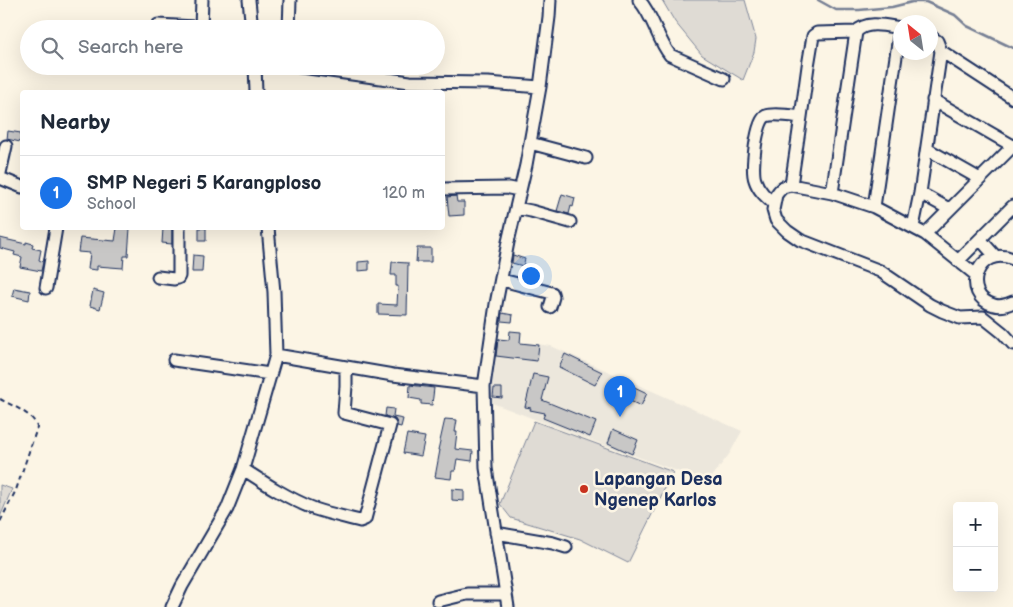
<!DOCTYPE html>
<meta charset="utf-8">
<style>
:root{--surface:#fff;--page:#f6f6f7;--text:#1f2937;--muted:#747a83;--line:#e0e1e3;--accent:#1a73e8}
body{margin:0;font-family:"Balsamiq Sans",sans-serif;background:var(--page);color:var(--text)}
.controls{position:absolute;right:15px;bottom:15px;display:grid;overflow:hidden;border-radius:5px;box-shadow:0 5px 20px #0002}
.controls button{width:45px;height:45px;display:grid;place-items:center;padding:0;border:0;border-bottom:1px solid var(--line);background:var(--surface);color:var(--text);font:25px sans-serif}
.compass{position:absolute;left:893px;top:15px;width:45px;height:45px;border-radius:50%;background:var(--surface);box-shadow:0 5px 20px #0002;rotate:330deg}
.you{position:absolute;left:530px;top:275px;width:18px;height:18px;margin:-12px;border:4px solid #fff;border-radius:50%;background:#1a73e8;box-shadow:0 0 0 8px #1a73e833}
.badge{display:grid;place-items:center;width:32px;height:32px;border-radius:50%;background:var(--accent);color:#fff;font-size:16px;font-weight:700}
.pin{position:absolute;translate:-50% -41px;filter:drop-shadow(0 1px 2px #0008)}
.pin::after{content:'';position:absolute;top:26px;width:18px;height:15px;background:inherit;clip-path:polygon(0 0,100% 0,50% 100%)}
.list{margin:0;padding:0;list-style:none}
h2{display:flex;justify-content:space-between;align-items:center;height:65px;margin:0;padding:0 20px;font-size:21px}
h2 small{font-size:16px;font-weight:400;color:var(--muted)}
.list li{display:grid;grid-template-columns:32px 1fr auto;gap:15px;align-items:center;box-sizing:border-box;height:75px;padding:0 20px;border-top:1px solid var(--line)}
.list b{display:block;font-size:19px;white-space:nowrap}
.list p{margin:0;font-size:16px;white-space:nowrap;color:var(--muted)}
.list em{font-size:16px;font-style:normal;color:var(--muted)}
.icon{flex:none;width:28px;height:28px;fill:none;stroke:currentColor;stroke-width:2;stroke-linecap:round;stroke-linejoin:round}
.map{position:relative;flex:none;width:1013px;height:607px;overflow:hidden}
.search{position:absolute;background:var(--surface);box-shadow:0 5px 20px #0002;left:20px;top:20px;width:425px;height:55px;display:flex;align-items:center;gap:12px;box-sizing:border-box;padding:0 18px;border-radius:28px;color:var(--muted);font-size:19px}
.panel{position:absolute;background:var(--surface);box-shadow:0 5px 20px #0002;left:20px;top:90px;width:425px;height:140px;border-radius:5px}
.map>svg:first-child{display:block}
.built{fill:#ece7dc}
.green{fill:#dfdbd4;stroke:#7d8599}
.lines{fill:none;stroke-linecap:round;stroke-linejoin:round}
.stream{stroke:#767f94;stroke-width:2.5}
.building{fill:#c8c7c6;stroke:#1b2f5e}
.minor-casing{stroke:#1b2f5e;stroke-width:15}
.path{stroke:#1b2f5e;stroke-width:2;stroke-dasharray:5 4;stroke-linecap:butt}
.minor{stroke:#fcf5e5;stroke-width:11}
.poi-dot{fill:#c8321e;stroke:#fcf5e5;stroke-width:2}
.labels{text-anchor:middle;stroke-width:5;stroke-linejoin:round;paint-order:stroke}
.poi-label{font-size:18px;font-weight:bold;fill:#1b2f5e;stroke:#fcf5e5;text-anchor:start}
</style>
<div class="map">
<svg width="1013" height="607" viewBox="0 0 1013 607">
<rect width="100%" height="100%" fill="#fcf5e5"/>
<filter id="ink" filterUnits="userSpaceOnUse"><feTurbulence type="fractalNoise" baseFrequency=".02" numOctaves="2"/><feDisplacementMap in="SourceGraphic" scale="10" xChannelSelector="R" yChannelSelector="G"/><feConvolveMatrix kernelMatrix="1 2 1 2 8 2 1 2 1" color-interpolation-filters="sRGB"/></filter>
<g filter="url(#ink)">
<path class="built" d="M494,338L551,346L742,431L730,453L708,482L574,434L492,403L491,381Z"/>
<path class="green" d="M662,0H745L756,39L754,52L743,80L702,55L675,22Z
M534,421L673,472L628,563L580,539L511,518L500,504Z
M0,485L12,489L0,517Z"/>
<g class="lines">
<path class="stream" d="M818,0L836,10H859L892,7L912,2H926L955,15L967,26L1013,48"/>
</g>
<path class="building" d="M8,131L21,133L20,142L7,139Z
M562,194L575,198L573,207L571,206L569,214L557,211Z
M456,196L457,202H464V215L449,216L447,197Z
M117,228H130L128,256H124L123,268L97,266V270L88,269L90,253L78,252L80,238L115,241Z
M163,228H172V244L162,243Z
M199,228H206V241H199Z
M0,238L26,244V242L33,244L32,248L41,250L39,260L43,262L41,271L20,267L22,257L14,255L15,252L0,248Z
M417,248H431V262H416Z
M193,255L203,256L202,272H192Z
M513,255L525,259L523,266L512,263Z
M369,261V270L358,271V262Z
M392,262L408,263L407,315L378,314V304L397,305L398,286H396V275H391Z
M14,288L30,291L29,300L12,296Z
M93,290L104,293L100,309L90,306Z
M502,313L513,315L512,322L501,321Z
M510,331L521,332L520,343L539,345L537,361L496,356L498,339L509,340Z
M565,354L602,372L595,385L559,367Z
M533,374L548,377L542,400L596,422L590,437L543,418L545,413L530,410L531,408L525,407Z
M626,383L647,393L641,406L619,396Z
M410,385L434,388L432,405L421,404V400L409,398Z
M494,388H502V398L493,397Z
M386,408L394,409L393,417L403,419L401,427L397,426V423L395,419L385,416Z
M445,419L457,420L455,432H457L455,449L473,451L472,461L457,459L455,471H452L451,479L435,477L440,450H438Z
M613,429L638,440L632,454L608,443Z
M407,434L425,437L421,456L403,453Z
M452,489L464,490V501L452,500Z"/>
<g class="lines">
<defs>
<path id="minor" d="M249,0L252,29
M639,0C654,17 657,39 670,55L724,79
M158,25L233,29
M201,27L202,0
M289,29L290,0
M941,51L1013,98
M255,66L256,92
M294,66L410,82L488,83L540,87
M933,100L1013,146
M530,143L586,158
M927,149L980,179
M0,173L6,146
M0,178L22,187
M791,185L801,117
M442,189L509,188L519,190
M832,193L856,32
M920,193L949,209
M774,204C766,197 758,190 755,180C751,170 756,121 766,116C773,113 793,116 801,117L808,66L813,36L817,33L856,32C867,20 887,26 900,28
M874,207L900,29
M516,208L531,211L570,222
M913,227L920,193L941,51L937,41L930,36
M925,234L1013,146
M980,239L995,256
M1013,259C977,244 960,296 994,305C1001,307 1007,305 1013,302
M958,261L1013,206
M976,275L925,234L874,207L832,193L791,185L783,187L779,191L776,195L773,210L776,220L787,231L800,240L880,271L930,305L942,311L960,318L983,317L1003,333L1013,344
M158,277L174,279L178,278L179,276V228
M502,280L552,293L553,297L550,307
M46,288L56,228
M276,355L393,375L484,386
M174,360L270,374
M243,469C266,484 289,499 315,509C330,514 345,517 360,521L365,519L390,425L344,413L346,386V368
M496,533L553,543L566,547
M438,601L467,594H506
M172,607L182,586L227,509L243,469L276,355L274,292L268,228
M508,607L486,468L484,386L496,304L508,242L526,165L540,87L549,17L550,0"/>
</defs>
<use href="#minor" class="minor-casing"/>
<path class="path" d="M0,399C11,405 36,415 37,428L16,490L0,522"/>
<use href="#minor" class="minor"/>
</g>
</g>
<circle class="poi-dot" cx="584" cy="489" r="5"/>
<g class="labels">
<g class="poi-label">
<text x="594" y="485">Lapangan Desa<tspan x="594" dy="21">Ngenep Karlos</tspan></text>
</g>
</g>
</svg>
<div class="controls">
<button>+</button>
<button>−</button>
</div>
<svg class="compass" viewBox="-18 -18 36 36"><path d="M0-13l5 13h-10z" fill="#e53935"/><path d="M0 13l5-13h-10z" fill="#747a83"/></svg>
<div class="you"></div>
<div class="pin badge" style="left:620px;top:417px">1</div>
<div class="search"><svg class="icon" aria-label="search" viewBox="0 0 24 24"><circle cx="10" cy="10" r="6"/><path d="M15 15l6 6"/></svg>Search here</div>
<section class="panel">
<h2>Nearby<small></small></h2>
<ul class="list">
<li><span class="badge">1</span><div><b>SMP Negeri 5 Karangploso</b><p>School</p></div><em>120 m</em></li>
</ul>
</section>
</div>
